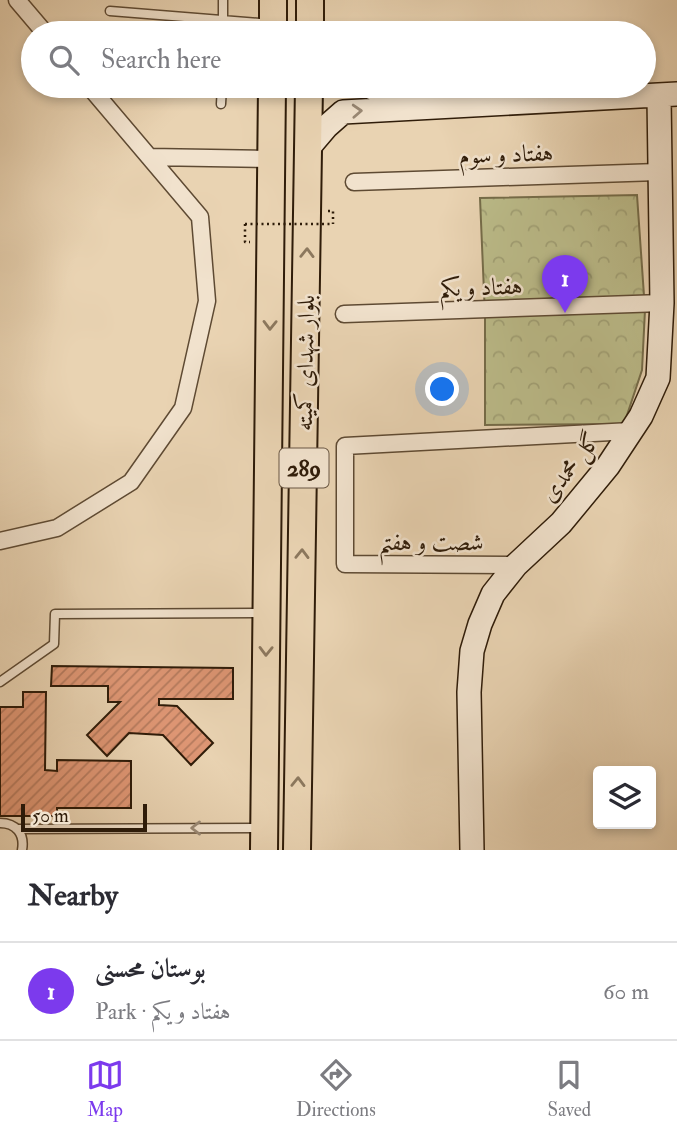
<!DOCTYPE html>
<meta charset="utf-8">
<style>
:root{--surface:#fff;--page:#f7f7f7;--text:#2b2b33;--muted:#7c7c81;--line:#e1e1e2;--accent:#7c3aed}
body{margin:0;font-family:"IM FELL Double Pica",Amiri,serif;background:var(--page);color:var(--text)}
.controls{position:absolute;right:21px;bottom:21px;display:grid;overflow:hidden;border-radius:7px;box-shadow:0 4px 10px #0003}
.controls button{width:63px;height:63px;display:grid;place-items:center;padding:0;border:0;border-bottom:2px solid var(--line);background:var(--surface);color:var(--text);font:35px sans-serif}
.scale{position:absolute;left:21px;bottom:18px;width:126px;box-sizing:border-box;padding-left:7px;border:4px solid #2f1c09;border-top:0;font-size:19px;line-height:24px;white-space:nowrap;color:#2f1c09;-webkit-text-stroke:5px #f1e2cd;paint-order:stroke}
.you{position:absolute;left:443px;top:390px;width:24px;height:24px;margin:-18px;border:5px solid #fff;border-radius:50%;background:#1a73e8;box-shadow:0 0 0 10px #1a73e833}
.badge{display:grid;place-items:center;width:46px;height:46px;border-radius:50%;background:var(--accent);color:#fff;font-size:23px;font-weight:700}
.pin{position:absolute;translate:-50% -58px;filter:drop-shadow(0 2px 4px #0008)}
.pin::after{content:'';position:absolute;top:37px;width:24px;height:21px;background:inherit;clip-path:polygon(0 0,100% 0,50% 100%)}
.list{margin:0;padding:0;list-style:none}
h2{display:flex;justify-content:space-between;align-items:center;height:91px;margin:0;padding:0 28px;font-size:30px}
h2 small{font-size:23px;font-weight:400;color:var(--muted)}
.list li{display:grid;grid-template-columns:46px 1fr auto;gap:21px;align-items:center;box-sizing:border-box;height:98px;padding:0 28px;border-top:2px solid var(--line)}
.list b{display:block;font-size:26px;white-space:nowrap}
.list p{margin:0;font-size:23px;white-space:nowrap;color:var(--muted)}
.list em{font-size:23px;font-style:normal;color:var(--muted)}
.icon{flex:none;width:38px;height:38px;fill:none;stroke:currentColor;stroke-width:2;stroke-linecap:round;stroke-linejoin:round}
.map{position:relative;flex:none;width:677px;height:850px;overflow:hidden}
.search{position:absolute;background:var(--surface);box-shadow:0 4px 10px #0003;left:21px;right:21px;top:21px;height:77px;display:flex;align-items:center;gap:18px;box-sizing:border-box;padding:0 24px;border-radius:38px;color:var(--muted);font-size:26px}
.sheet{height:189px;background:var(--surface)}
nav{display:flex;justify-content:space-around;align-items:center;box-sizing:border-box;height:98px;border-top:2px solid var(--line);background:var(--surface);font-size:19px;color:var(--muted)}
nav a{display:grid;justify-items:center;gap:4px}
nav .on{color:var(--accent)}
.map>svg:first-child{display:block}
.forest{fill:url(#forest-crowns);stroke:#756c49;stroke-width:2}
.building{fill:url(#building-hatch);stroke:#2f1c09;stroke-width:2}
.lines{fill:none;stroke-linecap:round;stroke-linejoin:round}
.lane-casing{stroke:#5e4a33;stroke-width:11}
.street-casing{stroke:#5e4a33;stroke-width:19}
.secondary-casing{stroke:#2f1c09;stroke-width:26}
.primary-casing{stroke:#2f1c09;stroke-width:30}
.path{stroke:#2f1c09;stroke-width:2.5;stroke-dasharray:2 3.5;stroke-linecap:butt}
.lane{stroke:#f1e2cd;stroke-width:8}
.street{stroke:#f1e2cd;stroke-width:16}
.secondary{stroke:#f1e2cd;stroke-width:23}
.primary{stroke:#e9d3b2;stroke-width:26}
.path-bridge{stroke:#2f1c09;stroke-width:2.5;stroke-dasharray:2 3.5;stroke-linecap:butt}
.oneway{stroke:#9a8975}
.oneway2{stroke:#8c785e}
.labels{text-anchor:middle;stroke-width:5;stroke-linejoin:round;paint-order:stroke}
.shield{fill:#f1e2cd;stroke:#695744;stroke-width:2}
.shield-label{font-size:23px;font-weight:bold;fill:#2f1c09}
.street-label{font-size:24px;fill:#2f1c09;stroke:#f1e2cd}
</style>
<div class="map">
<svg width="677" height="850" viewBox="0 0 677 850">
<defs>
<pattern id="forest-crowns" width="20" height="18" patternUnits="userSpaceOnUse" patternTransform="scale(1.75)"><rect width="20" height="18" fill="#bbbb89"/><path d="M2 6a3 3 0 1 1 6 0M12 15a3 3 0 1 1 6 0" fill="none" stroke="#a1a075"/></pattern>
<pattern id="building-hatch" width="6" height="6" patternUnits="userSpaceOnUse" patternTransform="scale(1.75)"><rect width="6" height="6" fill="#de9674"/><path d="M-1 1l2-2M0 6l6-6M5 7l2-2" fill="none" stroke="#b47a5d"/></pattern>
</defs>
<rect width="100%" height="100%" fill="#e9d3b2"/>
<filter id="stains"><feTurbulence type="fractalNoise" baseFrequency=".00286" numOctaves="4"/><feColorMatrix values="0 0 0 0 .2 0 0 0 0 .09 0 0 0 0 .02 0 0 0 .5 -.17"/></filter>
<radialGradient id="worn" r=".72"><stop offset=".6" stop-color="#630" stop-opacity="0"/><stop offset="1" stop-color="#630" stop-opacity=".3"/></radialGradient>
<path class="forest" d="M637,195L645,310L642,370L624,424L485,425V316L480,198Z"/>
<path class="building" d="M52,666L233,668V699H159V705L177,706L213,743L191,765L163,735L129,733L107,756L87,735L120,702H108V686H51Z
M23,692H46L45,770L57,771V760L131,761V808H57V816H0V707H23Z"/>
<g class="lines">
<defs>
<path id="lane" d="M110,11L271,24
M223,33V0
M221,104L222,86
M0,682L54,644L55,614L264,613
M0,823C16,823 25,834 22,850
M17,829L261,828"/>
<path id="street" d="M17,0L45,33
M149,157L271,159
M354,182L658,172
M344,314L662,303
M0,541L57,528L131,482L183,408L207,301L200,217L89,86
M516,565L345,564V446L631,431"/>
<path id="secondary" d="M368,86L414,105
M309,147L326,127L343,112L677,94
M472,850L469,692L472,651L480,624L493,594L516,565L561,523L608,466L641,416L658,378L662,303L659,97"/>
<path id="primary" d="M273,33V0
M310,33V0
M264,850L272,86
M297,850L309,86"/>
</defs>
<use href="#lane" class="lane-casing"/>
<use href="#street" class="street-casing"/>
<use href="#secondary" class="secondary-casing"/>
<use href="#primary" class="primary-casing"/>
<path class="path" d="M328,211H333V224
M245,224V242H250"/>
<use href="#lane" class="lane"/>
<use href="#street" class="street"/>
<use href="#secondary" class="secondary"/>
<use href="#primary" class="primary"/>
<path class="path-bridge" d="M245,224H333"/>
</g>
<defs><path id="oneway-chevron" d="M-2-3.5L2.5 0L-2 3.5" fill="none" stroke-width="1.6" stroke-linecap="round" stroke-linejoin="round" transform="scale(1.75)"/></defs>
<g class="oneway">
<use href="#oneway-chevron" transform="translate(357 111) rotate(-3)"/>
<use href="#oneway-chevron" transform="translate(196 828) rotate(-180)"/>
</g>
<g class="oneway2">
<use href="#oneway-chevron" transform="translate(307 253) rotate(-89)"/>
<use href="#oneway-chevron" transform="translate(270 325) rotate(91)"/>
<use href="#oneway-chevron" transform="translate(302 554) rotate(-89)"/>
<use href="#oneway-chevron" transform="translate(266 651) rotate(91)"/>
<use href="#oneway-chevron" transform="translate(298 782) rotate(-89)"/>
</g>
<g class="labels">
<rect class="shield" x="279.5" y="448.5" width="49" height="39" rx="5"/>
<g class="shield-label">
<text x="304" y="476">289</text>
</g>
<g class="street-label">
<text transform="translate(506 154) rotate(-2)" y="8">هفتاد و سوم</text>
<text transform="translate(481 287) rotate(-2)" y="8">هفتاد و یکم</text>
<text transform="translate(305 363) rotate(-89)" y="8">بلوار شهدای کمیته</text>
<text transform="translate(570 467) rotate(-52)" y="8">گل محمدی</text>
<text x="431" y="550">شصت و هفتم</text>
</g>
</g>
<rect width="100%" height="100%" filter="url(#stains)"/>
<rect width="100%" height="100%" fill="url(#worn)"/>
</svg>
<div class="controls">
<button><svg class="icon" aria-label="layers" viewBox="0 0 24 24"><path d="M12 4l9 5-9 5-9-5zM3 14l9 5 9-5"/></svg></button>
</div>
<div class="scale">50 m</div>
<div class="you"></div>
<div class="pin badge" style="left:565px;top:313px">1</div>
<div class="search"><svg class="icon" aria-label="search" viewBox="0 0 24 24"><circle cx="10" cy="10" r="6"/><path d="M15 15l6 6"/></svg>Search here</div>
</div>
<section class="sheet">
<h2>Nearby<small></small></h2>
<ul class="list">
<li><span class="badge">1</span><div><b>بوستان محسنی</b><p>Park · هفتاد و یکم</p></div><em>60 m</em></li>
</ul>
</section>
<nav>
<a class="on"><svg class="icon" aria-label="map" viewBox="0 0 24 24"><path d="M3 6l6-2 6 2 6-2v14l-6 2-6-2-6 2zM9 4v14M15 6v14"/></svg>Map</a>
<a><svg class="icon" aria-label="directions" viewBox="0 0 24 24"><path d="M12 3l9 9-9 9-9-9zM9 14v-3h6M13 9l2 2-2 2"/></svg>Directions</a>
<a><svg class="icon" aria-label="saved" viewBox="0 0 24 24"><path d="M7 4h10v16l-5-4-5 4z"/></svg>Saved</a>
</nav>
